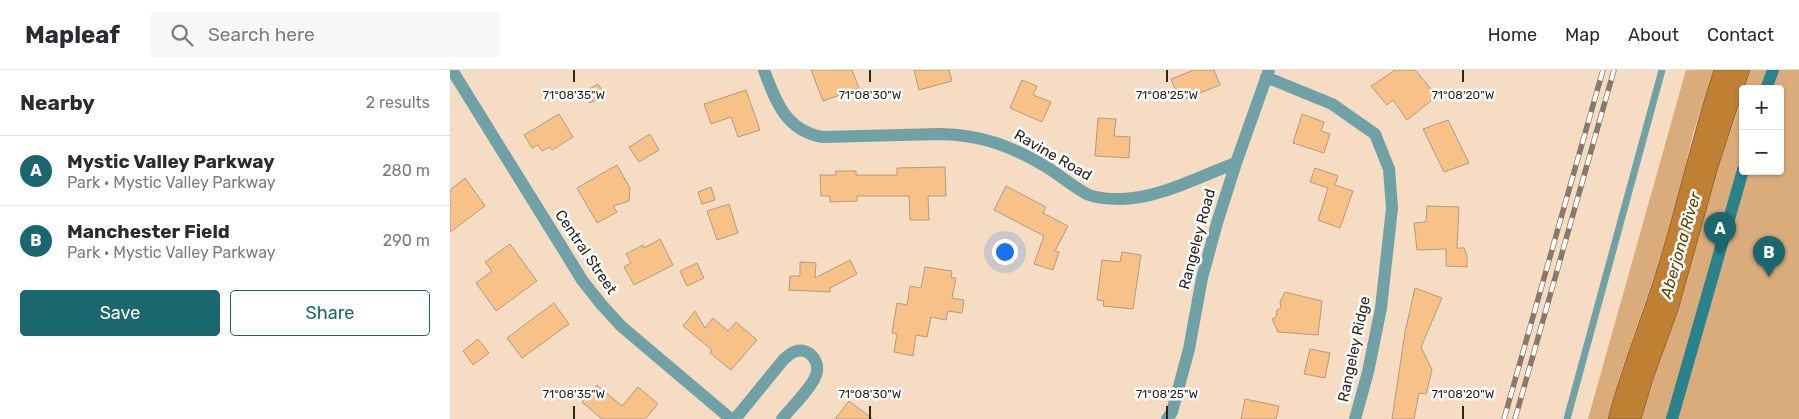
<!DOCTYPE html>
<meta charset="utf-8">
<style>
:root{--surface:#fff;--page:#f7f7f7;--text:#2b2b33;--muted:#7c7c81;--line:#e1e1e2;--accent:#1b676f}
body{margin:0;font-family:Rubik,sans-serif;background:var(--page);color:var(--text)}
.controls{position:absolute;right:15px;top:15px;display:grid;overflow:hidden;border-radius:5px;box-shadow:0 1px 4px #0004}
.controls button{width:45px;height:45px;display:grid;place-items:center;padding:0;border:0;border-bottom:1px solid var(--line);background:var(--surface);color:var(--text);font:25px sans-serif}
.you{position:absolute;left:554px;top:181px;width:18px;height:18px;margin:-12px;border:4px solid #fff;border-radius:50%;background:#1a73e8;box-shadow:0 0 0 8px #1a73e833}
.badge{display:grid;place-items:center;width:32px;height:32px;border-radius:50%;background:var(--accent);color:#fff;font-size:16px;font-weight:700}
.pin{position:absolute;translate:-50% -41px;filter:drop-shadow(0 1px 2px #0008)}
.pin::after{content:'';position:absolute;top:26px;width:18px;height:15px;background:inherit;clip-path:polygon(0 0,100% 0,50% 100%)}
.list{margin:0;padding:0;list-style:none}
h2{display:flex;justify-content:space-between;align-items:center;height:65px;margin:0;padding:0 20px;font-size:21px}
h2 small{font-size:16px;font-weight:400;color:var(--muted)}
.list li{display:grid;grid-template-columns:32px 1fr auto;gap:15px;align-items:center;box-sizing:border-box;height:70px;padding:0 20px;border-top:1px solid var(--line)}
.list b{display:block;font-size:19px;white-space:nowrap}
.list p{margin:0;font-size:16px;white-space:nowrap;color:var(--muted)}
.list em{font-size:16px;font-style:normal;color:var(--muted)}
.actions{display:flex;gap:10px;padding:15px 20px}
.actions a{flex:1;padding:11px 0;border:1px solid var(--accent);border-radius:5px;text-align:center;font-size:18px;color:var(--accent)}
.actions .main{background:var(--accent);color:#fff}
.icon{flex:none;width:28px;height:28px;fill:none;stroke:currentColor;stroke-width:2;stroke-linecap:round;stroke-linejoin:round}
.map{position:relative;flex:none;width:1349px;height:349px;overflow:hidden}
header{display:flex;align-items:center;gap:30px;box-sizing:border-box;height:70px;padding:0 25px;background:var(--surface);border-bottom:1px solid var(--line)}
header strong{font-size:24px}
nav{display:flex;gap:28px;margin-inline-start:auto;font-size:18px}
.search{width:350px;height:45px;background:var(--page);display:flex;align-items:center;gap:12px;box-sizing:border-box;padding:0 18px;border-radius:5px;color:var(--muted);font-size:19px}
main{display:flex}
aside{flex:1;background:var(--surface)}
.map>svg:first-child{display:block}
.green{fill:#daac7b}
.water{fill:#c08034;stroke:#94642c}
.building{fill:#f7c187;stroke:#b39b83}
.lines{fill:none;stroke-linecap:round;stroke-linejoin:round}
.service{stroke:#6fa1a7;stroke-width:7}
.minor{stroke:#6fa1a7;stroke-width:12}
.secondary{stroke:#2a828b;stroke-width:12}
.rail-casing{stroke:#8a7968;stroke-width:5.5}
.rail{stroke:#fff;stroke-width:4;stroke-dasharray:11;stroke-linecap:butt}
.ticks{fill:none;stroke:#2d241b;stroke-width:2}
.labels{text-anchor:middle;stroke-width:5;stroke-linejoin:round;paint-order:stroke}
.street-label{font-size:15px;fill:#2d241b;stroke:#fff}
.water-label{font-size:16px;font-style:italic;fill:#673c00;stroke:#fff}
.ticks-label{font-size:12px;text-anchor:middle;fill:#2d241b;stroke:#fff;stroke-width:5;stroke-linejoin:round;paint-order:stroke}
</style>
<header>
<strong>Mapleaf</strong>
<div class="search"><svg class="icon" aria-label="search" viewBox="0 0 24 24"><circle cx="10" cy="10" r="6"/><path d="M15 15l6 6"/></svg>Search here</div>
<nav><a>Home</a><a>Map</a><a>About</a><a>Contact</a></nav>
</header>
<main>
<aside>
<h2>Nearby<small>2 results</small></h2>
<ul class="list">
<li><span class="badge">A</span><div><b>Mystic Valley Parkway</b><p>Park · Mystic Valley Parkway</p></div><em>280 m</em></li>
<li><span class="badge">B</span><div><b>Manchester Field</b><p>Park · Mystic Valley Parkway</p></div><em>290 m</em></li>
</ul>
<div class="actions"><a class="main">Save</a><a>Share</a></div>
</aside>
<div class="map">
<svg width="1349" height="349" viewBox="0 0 1349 349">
<rect width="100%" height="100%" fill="#f5dcc2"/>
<path class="green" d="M1236,0H1264L1242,67L1231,115L1209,192L1170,305L1158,349H1138Z
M1300,0H1349V349H1191L1203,309L1228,240L1268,97L1293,26V101H1330V19H1295Z"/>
<path class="water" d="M1264,0H1300L1268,97L1228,240L1203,309L1191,349H1158C1172,295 1194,243 1210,190C1229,127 1243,63 1264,0Z"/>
<path class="building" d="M361,0H402L409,18L373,31Z
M464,0H499L502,11L469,20Z
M744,0H764L770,15L730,31L721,9Z
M945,0H965L987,26L957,50L943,30L937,35L921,16Z
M572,10L587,16L583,25L601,32L592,52L560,38Z
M148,14L155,25L140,33L134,22Z
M296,20L310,60L288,67L281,47L261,54L254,34Z
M109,44L123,67L102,80L100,77L92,81L88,75L82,78L74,65Z
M852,44L874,52L871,61L880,64L874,83L843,73Z
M648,48L666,49L664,66L680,67L679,88L645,86Z
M998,50L1019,93L994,102L973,59Z
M200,64L209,80L189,92L179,77Z
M167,95L180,118L179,131L163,136L167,142L147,153L127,118Z
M495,97L496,126H478L479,150H460L459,126H407V131L380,132V126H371L370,105H386V101H406V105H447V98Z
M865,98L888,106L885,115L903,121L890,158L868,150L878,118L860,112Z
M15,108L35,136L0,162V120Z
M556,116L596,137L593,143L618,156L605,181L609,182L603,200L584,194L594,166L544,140Z
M261,117L265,130L252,134L248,122Z
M279,134L288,163L267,170L257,141Z
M977,136L1009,137L1007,178H1014L1017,186V197L996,196V179L967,180L964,153L976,152Z
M210,169L223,195L184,215L174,197L181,193L176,184L193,175L194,178Z
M60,174L87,211L46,241L26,213L42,201L35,192Z
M672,182L691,185L683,239L653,236L654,231L647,230L652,190L670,192Z
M400,190L407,204L380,218V222L339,220L340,206H350V192L366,193L365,208Z
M247,193L254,208L237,216L230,201Z
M475,197L502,201L501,208H506L502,228L514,230L512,243L498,241L496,250L481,247L477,267L466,265L463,286L444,282L447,264L442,263L447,233L457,235L460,216L471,218Z
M965,218L992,228L971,277L982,300L976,324L969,323L964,349H942L955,262Z
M835,222L872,231L868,265L828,262L822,249L826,247L827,240L831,238L830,232Z
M104,233L119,254L72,288L57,268Z
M245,241L255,258L263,248L278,261L286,252L307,270L281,300L260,283L262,280L233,256Z
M28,269L39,283L23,295L13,281Z
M860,279L880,283L875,308L854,304Z
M147,315L172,336L188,317L208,334L195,349H152L132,332Z
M795,329L829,336L826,349H791Z
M399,331L423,349H385Z"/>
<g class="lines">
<path class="service" d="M1117,349L1212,0"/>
<path class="minor" d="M2,0L113,179L132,210L151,234L171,256L281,349
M314,0C326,32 336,61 373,67L490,64C531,65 559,75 595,96C607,103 627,120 639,125C647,128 661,129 670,129C708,129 750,106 786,93
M816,7L882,34L925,64L939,99L942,138L931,238L918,302L905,349
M285,349L334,289C337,287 340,283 344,282C358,276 371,291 366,305C363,316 340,339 332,349
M717,349L722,342L739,279L752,208L767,153L786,93L819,0"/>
<path class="secondary" d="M1316,19L1323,0
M1222,349L1293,100"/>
<defs>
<path id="rail" d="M1054,349L1153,0
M1065,349L1164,0"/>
</defs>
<use href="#rail" class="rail-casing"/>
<use href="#rail" class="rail"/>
</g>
<path class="ticks" d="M124,0V12M420,0V12M717,0V12M1013,0V12M124,336V349M420,336V349M717,336V349M1013,336V349"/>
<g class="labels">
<g class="street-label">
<text transform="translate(603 85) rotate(30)" y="5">Ravine Road</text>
<text transform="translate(747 169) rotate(-75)" y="5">Rangeley Road</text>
<text transform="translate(136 182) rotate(56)" y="5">Central Street</text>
<text transform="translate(904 279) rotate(-78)" y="5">Rangeley Ridge</text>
</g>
<g class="water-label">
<text transform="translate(1230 175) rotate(-74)" y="6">Aberjona River</text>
</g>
</g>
<g class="ticks-label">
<text x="124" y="29">71°08'35"W</text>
<text x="420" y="29">71°08'30"W</text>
<text x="717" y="29">71°08'25"W</text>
<text x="1013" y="29">71°08'20"W</text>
<text x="124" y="328">71°08'35"W</text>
<text x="420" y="328">71°08'30"W</text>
<text x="717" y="328">71°08'25"W</text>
<text x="1013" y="328">71°08'20"W</text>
</g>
</svg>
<div class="controls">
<button>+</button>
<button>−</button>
</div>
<div class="you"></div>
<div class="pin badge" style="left:1270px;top:183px">A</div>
<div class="pin badge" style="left:1319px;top:207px">B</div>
</div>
</main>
